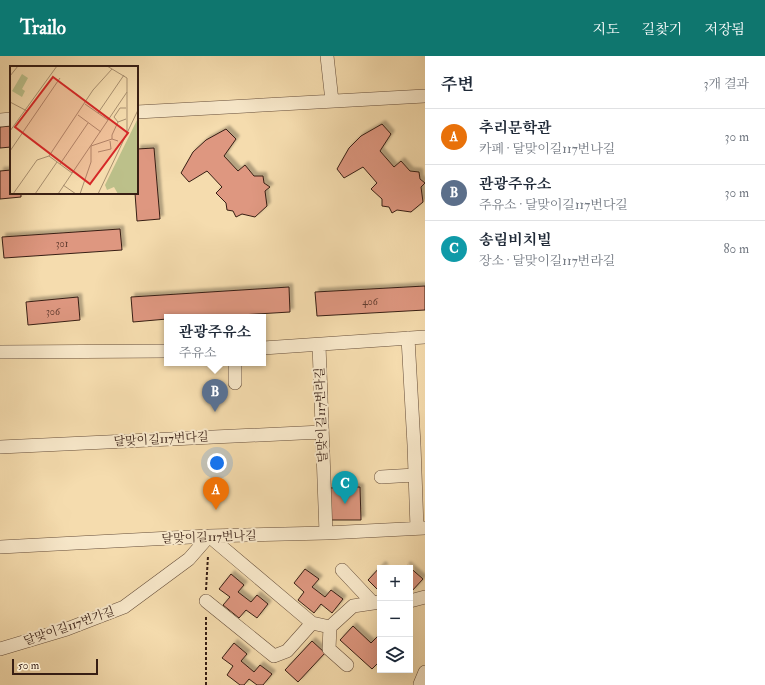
<!DOCTYPE html>
<html lang="ko">
<meta charset="utf-8">
<style>
:root{--surface:#fff;--page:#f6f6f7;--text:#1f2937;--muted:#747a83;--line:#e0e1e3;--accent:#0f766e}
body{margin:0;font-family:"IM FELL Double Pica","Noto Serif KR",serif;background:var(--page);color:var(--text)}
.controls{position:absolute;right:12px;bottom:12px;display:grid;overflow:hidden;border-radius:0px;box-shadow:0 4px 16px #0002}
.controls button{width:36px;height:36px;display:grid;place-items:center;padding:0;border:0;border-bottom:1px solid var(--line);background:var(--surface);color:var(--text);font:20px sans-serif}
.scale{position:absolute;left:12px;bottom:10px;width:86px;box-sizing:border-box;padding-left:4px;border:2px solid #371e14;border-top:0;font-size:11px;line-height:14px;white-space:nowrap;color:#371e14;-webkit-text-stroke:3px #f8e8ca;paint-order:stroke}
.you{position:absolute;left:217px;top:407px;width:14px;height:14px;margin:-10px;border:3px solid #fff;border-radius:50%;background:#1a73e8;box-shadow:0 0 0 6px #1a73e833}
.badge{display:grid;place-items:center;width:26px;height:26px;border-radius:50%;background:var(--accent);color:#fff;font-size:13px;font-weight:700}
.pin{position:absolute;translate:-50% -33px;filter:drop-shadow(0 1px 2px #0008)}
.pin::after{content:'';position:absolute;top:21px;width:14px;height:12px;background:inherit;clip-path:polygon(0 0,100% 0,50% 100%)}
.popup{position:absolute;left:164px;top:258px;width:102px;height:52px;box-sizing:border-box;display:grid;place-content:center;border-radius:0px;background:var(--surface);filter:drop-shadow(0 1px 3px #0005);font-size:13px;white-space:nowrap;color:var(--muted)}
.popup b{font-size:15px;color:var(--text)}
.popup::after{content:'';position:absolute;left:50%;top:100%;margin-left:-8px;border:8px solid transparent;border-top-color:var(--surface)}
.list{margin:0;padding:0;list-style:none}
h2{display:flex;justify-content:space-between;align-items:center;height:52px;margin:0;padding:0 16px;font-size:17px}
h2 small{font-size:13px;font-weight:400;color:var(--muted)}
.list li{display:grid;grid-template-columns:26px 1fr auto;gap:12px;align-items:center;box-sizing:border-box;height:56px;padding:0 16px;border-top:1px solid var(--line)}
.list b{display:block;font-size:15px;white-space:nowrap}
.list p{margin:0;font-size:13px;white-space:nowrap;color:var(--muted)}
.list em{font-size:13px;font-style:normal;color:var(--muted)}
.icon{flex:none;width:22px;height:22px;fill:none;stroke:currentColor;stroke-width:2;stroke-linecap:round;stroke-linejoin:round}
.map{position:relative;flex:none;width:425px;height:629px;overflow:hidden}
header{display:flex;align-items:center;gap:24px;box-sizing:border-box;height:56px;padding:0 20px;background:var(--accent);color:#fff}
header strong{font-size:19px}
nav{display:flex;gap:22px;margin-inline-start:auto;font-size:14px}
main{display:flex}
aside{flex:1;background:var(--surface)}
.map>svg:first-child{display:block}
.building{fill:#de9780;stroke:#371e14;filter:url(#shadow)}
.lines{fill:none;stroke-linecap:round;stroke-linejoin:round}
.minor-casing{stroke:#664e3a;stroke-width:14}
.path{stroke:#371e14;stroke-width:2;stroke-dasharray:3 2;stroke-linecap:butt}
.minor{stroke:#f8e8ca;stroke-width:13}
.labels{text-anchor:middle;stroke-width:4;stroke-linejoin:round;paint-order:stroke}
.number-label{font-size:10px;fill:#613c2f}
.street-label{font-size:12px;fill:#371e14;stroke:#f8e8ca}
.inset-road{fill:none;stroke:#a99070;stroke-width:1}
.view{fill:#d62828;fill-opacity:0.15;stroke:#d62828;stroke-width:2}
.inset-edge{fill:none;stroke:#371e14;stroke-width:2}
</style>
<header>
<strong>Trailo</strong>
<nav><a>지도</a><a>길찾기</a><a>저장됨</a></nav>
</header>
<main>
<div class="map">
<svg width="425" height="629" viewBox="0 0 425 629">
<defs>
<filter id="shadow"><feDropShadow dx="3.5" dy="-3.5" stdDeviation="1" flood-color="#0004"/></filter>
</defs>
<rect width="100%" height="100%" fill="#f5dcae"/>
<filter id="stains"><feTurbulence type="fractalNoise" baseFrequency=".005" numOctaves="4"/><feColorMatrix values="0 0 0 0 .2 0 0 0 0 .09 0 0 0 0 .02 0 0 0 .5 -.17"/></filter>
<radialGradient id="worn" r=".72"><stop offset=".6" stop-color="#630" stop-opacity="0"/><stop offset="1" stop-color="#630" stop-opacity=".3"/></radialGradient>
<path class="building" d="M382,68L391,78L380,95L394,111L401,105L410,115L419,116L420,123L425,127L421,131L423,146L411,156L397,154L392,157L389,151L382,150V143L371,133L377,127L363,111L344,122L337,113L349,92L361,80Z
M11,70V91L0,92V71Z
M226,73L236,83L224,100L238,115L245,109L254,120H263L264,127L270,131L265,135L267,150L255,161L242,158L236,161L233,155L227,154L226,147L216,137L222,131L207,115L189,126L181,117L193,96L206,84Z
M154,92L160,163L137,165L135,137H137V93Z
M11,114V137H21V141L0,143V115Z
M120,173L122,194L4,202L2,181Z
M425,230V254L317,260L315,236Z
M289,231L290,256L207,261H167V263L133,266L131,241Z
M78,241L80,264L28,269L26,246Z
M360,431L361,464H330L329,432Z
M382,509L385,512H380V536L368,524Z
M407,509L423,523L411,536L410,512H405Z
M305,513L319,523L312,531L325,541L331,534L343,543L332,557L321,548L314,557L298,544L304,536L294,527Z
M231,518L244,529L238,536L251,546L257,539L268,548L257,562L246,554L239,562L223,549L230,541L219,533Z
M353,570L371,587L380,578V605L372,613L340,584Z
M312,585L325,597L298,626L285,614Z
M234,587L247,598L241,605L254,616L260,609L272,618L263,629H257L249,623L244,629H240L227,619L233,610L222,602Z"/>
<g class="lines">
<defs>
<path id="minor" d="M327,0L332,45
M137,56L425,40
M0,64L11,63
M408,282L414,389L417,472
M319,289L326,477
M263,292L425,281
M0,296L167,295
M235,307V327
M0,391L322,376
M381,421L415,419
M0,491L209,480L326,477L425,472
M342,514L372,546
M206,545L274,600L287,595L312,567
M410,545L425,541
M0,593L67,573L124,551L189,503L209,480L312,567L330,571
M347,609L329,593L330,571L353,550L380,546
M420,628L425,616"/>
</defs>
<use href="#minor" class="minor-casing"/>
<path class="path" d="M206,534L208,500
M206,629V560"/>
<use href="#minor" class="minor"/>
</g>
<g class="labels">
<g class="number-label">
<text x="62" y="191">301</text>
<text x="370" y="249">406</text>
<text x="53" y="259">306</text>
</g>
<g class="street-label">
<text transform="translate(321 359) rotate(-92)" y="4">달맞이길117번라길</text>
<text transform="translate(161 383) rotate(-3)" y="4">달맞이길117번다길</text>
<text transform="translate(209 481) rotate(-2)" y="4">달맞이길117번나길</text>
<text transform="translate(69 570) rotate(-19)" y="4">달맞이길117번가길</text>
</g>
</g>
<g transform="translate(10 10)">
<rect width="128" height="128" fill="#f5dcae"/>
<path d="M12,8L18,12L12,23L15,25L12,31L2,25ZM128,52V128H108L104,121L97,124L95,119Z" fill="#bcc08a"/>
<path class="inset-road" d="M97,0L117,12V68M0,10L8,0M0,36L17,45M75,38L98,54M88,47L114,9M68,49L91,66M116,53L108,56L104,51L110,42H116M108,56L102,69V73L108,75M0,65L47,0M0,85L50,12M88,86L101,83L100,75M39,90L62,107M50,98L78,57M53,119L66,128M3,128L27,94L39,90L83,24L102,3M25,128L47,96M48,128L117,26M70,128L81,96V80L102,73M88,128L128,44"/>
<path class="view" d="M43,11L118,67L80,118L5,61Z"/>
<rect width="128" height="128" class="inset-edge"/>
</g>
<rect width="100%" height="100%" filter="url(#stains)"/>
<rect width="100%" height="100%" fill="url(#worn)"/>
</svg>
<div class="controls">
<button>+</button>
<button>−</button>
<button><svg class="icon" aria-label="layers" viewBox="0 0 24 24"><path d="M12 4l9 5-9 5-9-5zM3 14l9 5 9-5"/></svg></button>
</div>
<div class="scale">50 m</div>
<div class="you"></div>
<div class="pin badge" style="left:216px;top:454px;background:#e8710a">A</div>
<div class="pin badge" style="left:215px;top:356px;background:#5c6f8a">B</div>
<div class="popup"><b>관광주유소</b>주유소</div>
<div class="pin badge" style="left:345px;top:448px;background:#0f9aa8">C</div>
</div>
<aside>
<h2>주변<small>3개 결과</small></h2>
<ul class="list">
<li><span class="badge" style="background:#e8710a">A</span><div><b>추리문학관</b><p>카페 · 달맞이길117번나길</p></div><em>30 m</em></li>
<li><span class="badge" style="background:#5c6f8a">B</span><div><b>관광주유소</b><p>주유소 · 달맞이길117번다길</p></div><em>30 m</em></li>
<li><span class="badge" style="background:#0f9aa8">C</span><div><b>송림비치빌</b><p>장소 · 달맞이길117번라길</p></div><em>80 m</em></li>
</ul>
</aside>
</main>
